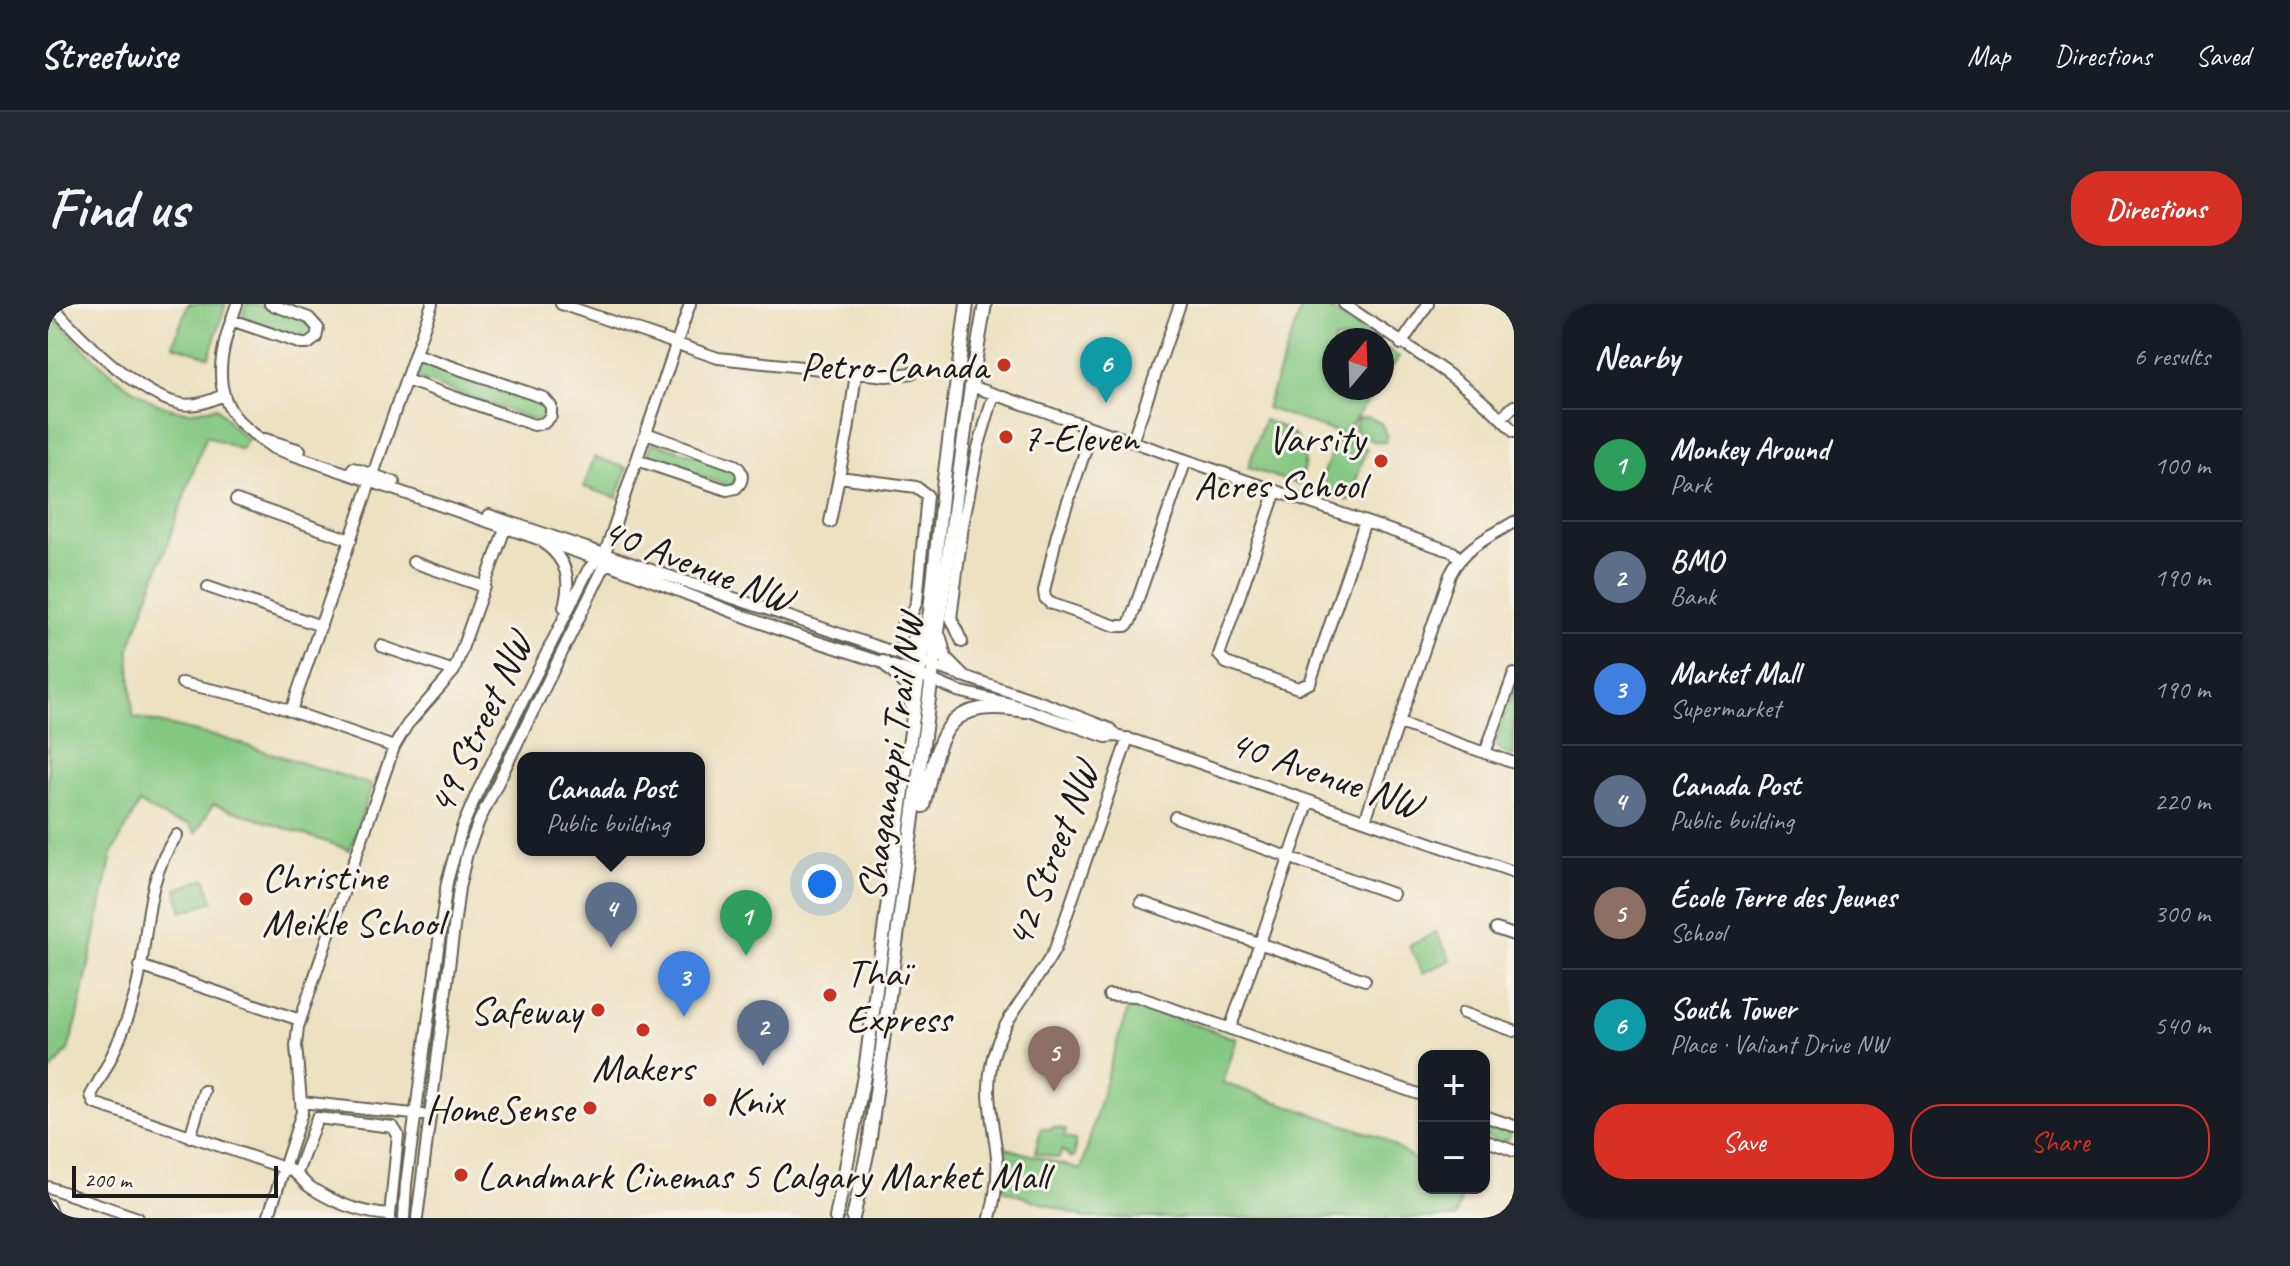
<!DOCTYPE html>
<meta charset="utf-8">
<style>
:root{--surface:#171b24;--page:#242831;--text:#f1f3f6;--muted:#9ea1a6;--line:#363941;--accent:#d93025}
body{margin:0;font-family:Caveat,sans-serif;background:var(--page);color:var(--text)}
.controls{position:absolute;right:24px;bottom:24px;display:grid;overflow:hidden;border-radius:16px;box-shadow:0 2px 6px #0004}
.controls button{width:72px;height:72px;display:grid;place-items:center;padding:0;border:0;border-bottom:2px solid var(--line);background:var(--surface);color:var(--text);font:40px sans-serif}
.compass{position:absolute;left:1274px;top:24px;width:72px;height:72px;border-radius:50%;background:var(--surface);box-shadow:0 2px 6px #0004;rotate:19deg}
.scale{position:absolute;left:24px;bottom:20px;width:206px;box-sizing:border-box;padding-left:8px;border:4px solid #1c1c1c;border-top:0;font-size:22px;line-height:28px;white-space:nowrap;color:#1c1c1c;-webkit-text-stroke:6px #f7f3e8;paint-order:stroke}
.you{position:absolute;left:774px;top:580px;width:28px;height:28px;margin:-20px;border:6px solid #fff;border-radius:50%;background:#1a73e8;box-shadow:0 0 0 12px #1a73e833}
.badge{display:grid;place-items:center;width:52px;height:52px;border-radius:50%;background:var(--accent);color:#fff;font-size:26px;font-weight:700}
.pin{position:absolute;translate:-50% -66px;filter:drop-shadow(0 2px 4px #0008)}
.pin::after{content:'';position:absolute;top:42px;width:28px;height:24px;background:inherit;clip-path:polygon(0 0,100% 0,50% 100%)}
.popup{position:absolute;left:469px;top:448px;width:188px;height:104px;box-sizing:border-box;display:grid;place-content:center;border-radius:16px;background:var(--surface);filter:drop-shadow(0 2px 6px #0005);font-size:26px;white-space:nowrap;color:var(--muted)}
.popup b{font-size:30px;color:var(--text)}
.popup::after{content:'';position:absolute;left:50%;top:100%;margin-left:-16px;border:16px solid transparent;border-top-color:var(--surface)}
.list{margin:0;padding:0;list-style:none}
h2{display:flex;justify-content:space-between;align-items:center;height:104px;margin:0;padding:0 32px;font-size:34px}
h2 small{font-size:26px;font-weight:400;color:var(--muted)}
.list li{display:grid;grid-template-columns:52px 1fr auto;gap:24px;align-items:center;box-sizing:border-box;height:112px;padding:0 32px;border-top:2px solid var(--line)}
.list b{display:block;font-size:30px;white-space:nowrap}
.list p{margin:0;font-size:26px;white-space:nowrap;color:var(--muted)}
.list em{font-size:26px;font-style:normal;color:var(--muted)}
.actions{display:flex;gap:16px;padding:24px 32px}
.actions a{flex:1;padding:18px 0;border:2px solid var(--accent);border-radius:32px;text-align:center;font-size:28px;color:var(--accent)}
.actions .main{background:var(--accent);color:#fff}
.map{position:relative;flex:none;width:1466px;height:914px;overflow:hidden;border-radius:32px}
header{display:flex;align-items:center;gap:48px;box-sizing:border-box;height:112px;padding:0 40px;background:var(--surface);border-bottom:2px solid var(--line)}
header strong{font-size:38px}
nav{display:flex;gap:44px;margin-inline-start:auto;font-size:28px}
.intro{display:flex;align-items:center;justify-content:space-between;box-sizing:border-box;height:192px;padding:0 48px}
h1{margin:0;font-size:56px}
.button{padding:20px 36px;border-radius:32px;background:var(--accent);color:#fff;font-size:28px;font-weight:700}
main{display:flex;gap:48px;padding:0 48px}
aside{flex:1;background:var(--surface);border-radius:32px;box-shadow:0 2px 6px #0004}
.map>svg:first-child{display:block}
.green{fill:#84c882;stroke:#50724f;stroke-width:2}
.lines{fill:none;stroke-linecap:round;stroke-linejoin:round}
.minor-casing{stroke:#656156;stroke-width:14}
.major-casing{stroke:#656156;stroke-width:16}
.minor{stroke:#fff;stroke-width:10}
.major{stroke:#fff;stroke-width:12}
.poi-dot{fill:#c8321e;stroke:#f7f3e8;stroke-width:3}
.labels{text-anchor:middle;stroke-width:6;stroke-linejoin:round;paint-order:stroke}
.poi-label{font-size:40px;fill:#1c1c1c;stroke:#f7f3e8;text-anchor:start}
.street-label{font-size:40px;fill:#1c1c1c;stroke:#f7f3e8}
</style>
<header>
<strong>Streetwise</strong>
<nav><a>Map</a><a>Directions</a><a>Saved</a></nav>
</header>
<div class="intro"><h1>Find us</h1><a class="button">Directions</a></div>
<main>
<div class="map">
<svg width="1466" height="914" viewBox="0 0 1466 914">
<rect width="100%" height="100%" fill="#f7f3e8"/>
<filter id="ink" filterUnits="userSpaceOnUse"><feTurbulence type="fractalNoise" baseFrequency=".0125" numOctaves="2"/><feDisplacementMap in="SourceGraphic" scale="16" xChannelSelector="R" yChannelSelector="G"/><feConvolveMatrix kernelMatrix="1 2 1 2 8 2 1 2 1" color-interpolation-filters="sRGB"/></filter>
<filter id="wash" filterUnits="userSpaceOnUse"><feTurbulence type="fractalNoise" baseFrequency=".006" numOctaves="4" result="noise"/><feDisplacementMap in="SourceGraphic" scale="32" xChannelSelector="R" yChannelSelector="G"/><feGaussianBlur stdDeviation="1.8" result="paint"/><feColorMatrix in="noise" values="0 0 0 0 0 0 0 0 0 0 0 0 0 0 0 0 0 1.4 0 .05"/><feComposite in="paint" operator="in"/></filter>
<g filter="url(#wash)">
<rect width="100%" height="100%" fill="#ece1c1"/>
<path class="green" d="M140,0H178L161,53L125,41Z
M198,0C218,0 254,10 266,26L264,32L252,35L194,14Z
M1255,0H1274L1327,36H1286V84H1329L1296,131L1218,104Z
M0,7C28,37 85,97 125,105C141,109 153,106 168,103L190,128L200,135L193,146L158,132L81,346L85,413L175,434L324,481L302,546L165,500L148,529L141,520L124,517L91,499L64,550L30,713L20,746L0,770Z
M1334,41L1351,53L1334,77Z
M376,58L494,98L498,102V109L495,115L487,116L370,75L367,71L371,62Z
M1320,113L1333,119L1339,133L1337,138L1325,137L1306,125L1310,114Z
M1216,116C1252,128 1264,144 1252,181L1200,164Z
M1289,133L1319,144L1301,197L1270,186Z
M605,138L683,163L689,169V176L681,182L603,156L600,149Z
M546,153L579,164L569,194L536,183Z
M1466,384V452C1457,449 1449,448 1448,437Z
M157,574L165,597L134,608L129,585Z
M1388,628L1403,656L1375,669L1361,642Z
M1090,701L1189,735L1175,779L1332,833L1376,862V884H1417L1407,914H1038L955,886L958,864L955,843L1033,866L1062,760L1081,702Z
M1436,816L1459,824L1462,830L1460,835L1453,837L1436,831Z
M1006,823L1018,826L1016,834L1027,836V851L1023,854L1014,846L1011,854L987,849L993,824L1002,826Z"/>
</g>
<g filter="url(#ink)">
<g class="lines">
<defs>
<path id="minor" d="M3,0C30,32 91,92 133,100C147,103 162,97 175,91
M189,0C176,37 160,82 190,116C200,127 213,135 225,144L540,252L729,325L864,368L910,387L963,400L1058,433L1068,432L1088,437L1466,568
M513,0L670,54L838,72L864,69
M1296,0C1351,38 1422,78 1466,128
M183,16L254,40H260L268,34L270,24L261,14L222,0
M1353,40L1380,0
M358,76L486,121L496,119L503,112V102L496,94L367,50
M923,82L1405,248L1412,255
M1453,114L1466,102
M1045,124L1009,230L996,287L997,294L1002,299L1068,322H1078L1082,318L1138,156
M217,135L252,146
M1084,138L1132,0
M589,156L679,186L688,184C696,177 696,167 687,161L598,129
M305,164L346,178
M791,173L868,183L879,191L869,297L865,307L854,321
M1228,187L1171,351L1178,359L1250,384L1262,379L1317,218
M188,196L303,236
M441,211L998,400L1062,425L1068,432
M782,218L800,127L808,69
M497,240C520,257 523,277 516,303
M365,258L437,283
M160,283L273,322
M914,338L903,314L915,221L930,144L946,90
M333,342L406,367
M134,379L211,396L346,443
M243,407L384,0
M1351,419L1466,459
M1437,449L1466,370
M1127,513L1345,590
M1317,516L1402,271C1415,244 1441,233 1466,218
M129,531C97,574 101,627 90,678C81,719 64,755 43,791L46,799L242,866C251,870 254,878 262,883C286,899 313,909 342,911V914
M292,598L346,443L359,421L406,367L459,219
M1093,598L1317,676
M1448,625L1466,631
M92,662L252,716
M1061,691L1088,692L1376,792
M1415,709L1466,727
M1182,725L1261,497
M253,798L374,811
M1436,812L1466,822
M142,833L156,787
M1436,836L1466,847
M249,869L269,814L345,823L350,831L342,911
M0,883L90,914
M0,901L5,914
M220,914L254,808L248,742L250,723L290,603
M356,914L358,880L399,578L414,524L429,489L540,266L552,252
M369,914L411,584L419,549L431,517L558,259L557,249L642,0
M942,914C947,894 951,874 949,853C946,823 937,793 943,762C951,715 986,685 1007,645L1080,434"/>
<path id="major" d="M892,334L897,354L914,371
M845,347L862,342L876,321
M835,358L858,381L863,400
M875,502C892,433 893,392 978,407
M788,914L817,767L869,383L882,307L895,183L919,0
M805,914L821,841L923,82L937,0"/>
</defs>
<use href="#minor" class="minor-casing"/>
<use href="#major" class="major-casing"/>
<use href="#minor" class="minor"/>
<use href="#major" class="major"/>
</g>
</g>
<g class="poi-dot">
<circle cx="956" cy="61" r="8"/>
<circle cx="958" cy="133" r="8"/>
<circle cx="1333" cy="157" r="8"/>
<circle cx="198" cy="595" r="8"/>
<circle cx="782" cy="691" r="8"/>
<circle cx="550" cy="706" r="8"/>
<circle cx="595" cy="726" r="8"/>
<circle cx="662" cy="796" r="8"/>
<circle cx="542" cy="804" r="8"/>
<circle cx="413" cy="871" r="8"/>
</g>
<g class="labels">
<g class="poi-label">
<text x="940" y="75" text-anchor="end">Petro-Canada</text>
<text x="974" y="147">7-Eleven</text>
<text x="1317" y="148" text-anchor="end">Varsity<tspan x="1317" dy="46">Acres School</tspan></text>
<text x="214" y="586">Christine<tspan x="214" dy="46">Meikle School</tspan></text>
<text x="798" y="682">Thaï<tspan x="798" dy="46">Express</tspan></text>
<text x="534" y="720" text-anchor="end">Safeway</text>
<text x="595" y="777" text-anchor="middle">Makers</text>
<text x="678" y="810">Knix</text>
<text x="526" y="818" text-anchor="end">HomeSense</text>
<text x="429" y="885">Landmark Cinemas 5 Calgary Market Mall</text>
</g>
<g class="street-label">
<text transform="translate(650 260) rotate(21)" y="14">40 Avenue NW</text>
<text transform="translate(431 419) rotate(-65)" y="14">49 Street NW</text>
<text transform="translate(842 453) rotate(-82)" y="14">Shaganappi Trail NW</text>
<text transform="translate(1278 469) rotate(19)" y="14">40 Avenue NW</text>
<text transform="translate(1003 550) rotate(-69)" y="14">42 Street NW</text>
</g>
</g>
</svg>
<div class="controls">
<button>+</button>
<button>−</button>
</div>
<svg class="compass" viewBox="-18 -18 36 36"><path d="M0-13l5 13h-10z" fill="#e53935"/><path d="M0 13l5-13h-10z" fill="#9ea1a6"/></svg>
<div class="scale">200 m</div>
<div class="you"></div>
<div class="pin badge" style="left:698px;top:652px;background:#2e9e5b">1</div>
<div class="pin badge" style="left:715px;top:762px;background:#5c6f8a">2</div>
<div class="pin badge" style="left:636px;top:713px;background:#3f7fe0">3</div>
<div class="pin badge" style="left:563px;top:644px;background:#5c6f8a">4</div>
<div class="popup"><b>Canada Post</b>Public building</div>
<div class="pin badge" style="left:1006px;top:788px;background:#8d6e63">5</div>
<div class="pin badge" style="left:1058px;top:99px;background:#0f9aa8">6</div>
</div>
<aside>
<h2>Nearby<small>6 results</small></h2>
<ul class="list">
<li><span class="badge" style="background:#2e9e5b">1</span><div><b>Monkey Around</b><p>Park</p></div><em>100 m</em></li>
<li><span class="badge" style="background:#5c6f8a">2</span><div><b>BMO</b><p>Bank</p></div><em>190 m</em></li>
<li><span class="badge" style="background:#3f7fe0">3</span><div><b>Market Mall</b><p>Supermarket</p></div><em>190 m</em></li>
<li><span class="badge" style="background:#5c6f8a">4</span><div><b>Canada Post</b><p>Public building</p></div><em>220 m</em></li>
<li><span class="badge" style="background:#8d6e63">5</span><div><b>École Terre des Jeunes</b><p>School</p></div><em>300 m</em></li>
<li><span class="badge" style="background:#0f9aa8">6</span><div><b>South Tower</b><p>Place · Valiant Drive NW</p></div><em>540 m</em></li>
</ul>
<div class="actions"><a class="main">Save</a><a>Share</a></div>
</aside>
</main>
